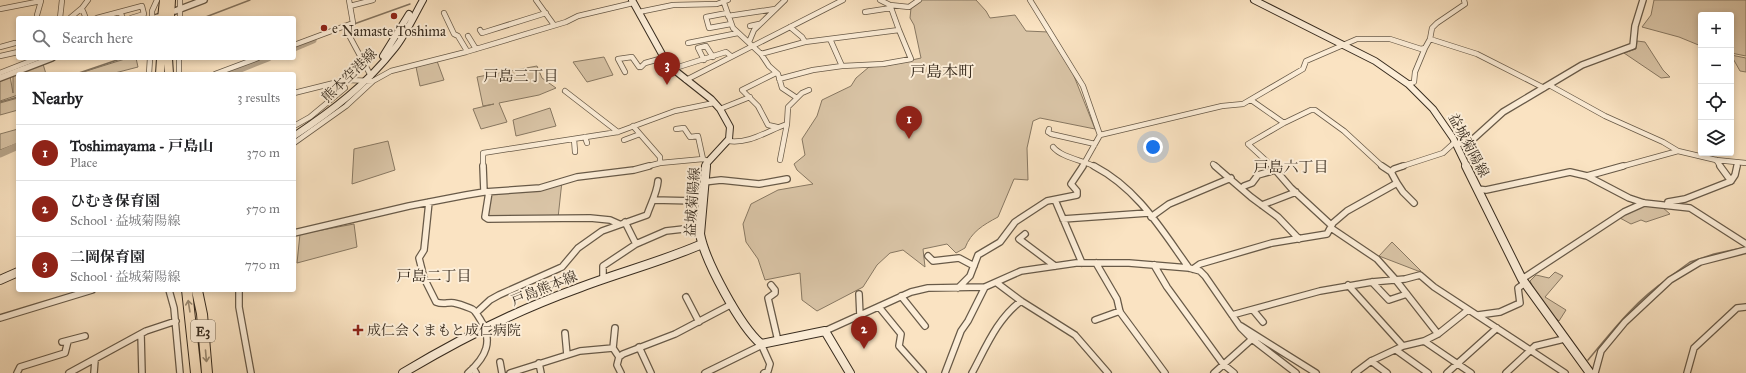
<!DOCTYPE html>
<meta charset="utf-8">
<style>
:root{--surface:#fff;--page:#f2f2f2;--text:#202124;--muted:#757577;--line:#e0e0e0;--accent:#8f2418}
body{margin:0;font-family:"IM FELL Great Primer","Noto Serif JP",serif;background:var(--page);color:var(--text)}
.controls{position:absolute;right:12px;top:12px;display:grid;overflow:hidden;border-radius:4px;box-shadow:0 2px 6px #0003}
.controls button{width:36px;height:36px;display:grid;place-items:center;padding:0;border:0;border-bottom:1px solid var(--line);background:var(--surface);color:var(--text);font:20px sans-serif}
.you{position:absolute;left:1153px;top:147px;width:14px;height:14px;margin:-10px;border:3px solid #fff;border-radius:50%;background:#1a73e8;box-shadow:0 0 0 6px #1a73e833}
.badge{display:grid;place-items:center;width:26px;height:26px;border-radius:50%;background:var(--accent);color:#fff;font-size:13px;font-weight:700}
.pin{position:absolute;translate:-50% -33px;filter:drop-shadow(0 1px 2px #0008)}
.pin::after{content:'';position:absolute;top:21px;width:14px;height:12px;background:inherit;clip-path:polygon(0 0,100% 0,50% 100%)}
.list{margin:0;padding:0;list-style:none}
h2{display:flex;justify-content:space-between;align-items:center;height:52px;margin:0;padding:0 16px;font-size:17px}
h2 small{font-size:13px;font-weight:400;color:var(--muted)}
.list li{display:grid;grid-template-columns:26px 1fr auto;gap:12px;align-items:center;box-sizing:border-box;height:56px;padding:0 16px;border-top:1px solid var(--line)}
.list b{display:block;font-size:15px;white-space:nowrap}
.list p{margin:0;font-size:13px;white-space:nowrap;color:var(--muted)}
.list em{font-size:13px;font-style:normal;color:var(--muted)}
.icon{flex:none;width:22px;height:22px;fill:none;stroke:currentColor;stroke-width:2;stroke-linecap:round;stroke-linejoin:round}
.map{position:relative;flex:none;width:1746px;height:373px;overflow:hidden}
.search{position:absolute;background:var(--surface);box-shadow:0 2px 6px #0003;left:16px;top:16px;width:280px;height:44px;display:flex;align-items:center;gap:10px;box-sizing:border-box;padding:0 14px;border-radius:4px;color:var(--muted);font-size:15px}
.panel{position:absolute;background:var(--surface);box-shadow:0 2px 6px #0003;left:16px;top:72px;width:280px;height:220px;border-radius:4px}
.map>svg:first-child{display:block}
.green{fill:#d9c4a6;stroke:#887862}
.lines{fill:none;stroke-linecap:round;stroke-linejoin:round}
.stream{stroke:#857560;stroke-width:1.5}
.river{stroke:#b8a58b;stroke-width:7}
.minor-far1-casing{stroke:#685a48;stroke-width:6}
.minor-casing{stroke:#685a48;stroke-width:8}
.tertiary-casing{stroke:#685a48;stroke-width:8}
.secondary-far1-casing{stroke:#382c1f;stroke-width:8}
.secondary-casing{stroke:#382c1f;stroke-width:10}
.motorway-casing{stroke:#382c1f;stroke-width:2}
.minor-far1{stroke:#fcedd7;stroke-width:4.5}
.minor{stroke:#fcedd7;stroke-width:5.5}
.tertiary{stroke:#fcedd7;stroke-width:5.5}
.secondary-far1{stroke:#fcedd7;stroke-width:6}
.secondary{stroke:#fcedd7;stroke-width:8}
.motorway{fill:#fae3c2;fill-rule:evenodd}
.oneway{stroke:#998870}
.poi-dot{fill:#8f2418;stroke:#fcedd7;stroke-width:1.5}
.labels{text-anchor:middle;stroke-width:4;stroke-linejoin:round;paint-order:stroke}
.shield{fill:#fcedd7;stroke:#736656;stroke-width:1}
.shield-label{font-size:13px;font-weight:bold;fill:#382c1f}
.poi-label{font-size:14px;fill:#382c1f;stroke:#fcedd7;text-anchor:start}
.street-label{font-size:14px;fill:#382c1f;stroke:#fcedd7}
.neighbourhood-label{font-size:15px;fill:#382c1f;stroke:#fcedd7}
.quarter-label{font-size:16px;fill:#382c1f;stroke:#fcedd7}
</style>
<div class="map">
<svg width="1746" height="373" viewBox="0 0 1746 373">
<rect width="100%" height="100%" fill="#fae3c2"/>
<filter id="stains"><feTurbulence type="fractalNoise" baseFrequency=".005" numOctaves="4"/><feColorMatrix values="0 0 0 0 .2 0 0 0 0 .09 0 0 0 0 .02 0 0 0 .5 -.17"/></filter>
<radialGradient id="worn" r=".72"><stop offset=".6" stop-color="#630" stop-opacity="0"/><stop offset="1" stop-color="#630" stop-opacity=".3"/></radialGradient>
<path class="green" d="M921,0H976L986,11L990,18L1015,15L1026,31L1049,32L1070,66L1095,129L1040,118L1033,121L1027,148L1028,180L1014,179L998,217C983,225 971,232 965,248L956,253L947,244L923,249L925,267L903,250L890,253L877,265L863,287L817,311L802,300L800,273L765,280L758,259L746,242L743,224L751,204L778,190L813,184L797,170L794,164L805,155L802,139L817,116L822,100L851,86L856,78L869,67L889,65L921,58L914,25L910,18L911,8Z
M1654,0H1746V56L1731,53V15H1701V46L1679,37L1642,27L1651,15Z
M1637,41L1645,42L1663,70L1670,77L1661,78L1624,53L1636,49Z
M1731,55L1746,58V72L1740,71Z
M604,57L613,75L587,82L573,62Z
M128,58H136L138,67L111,74H77Z
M437,61L444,80L420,86L416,67Z
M43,64L46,74H18V95L0,101V80L10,76L13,93V74Z
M537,66L542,78L556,88L539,95L499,103L507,122L481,129L473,109L494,104L483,106L477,77Z
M18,98V110L0,115V103Z
M550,108L556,126L516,136L513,120Z
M18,129V143L0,150V134Z
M388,141L395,170L352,184L354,149Z
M562,181L558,218L488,219L489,192L540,188Z
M1642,204L1662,207L1670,214L1646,222L1641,220L1631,224L1620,218Z
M354,224L357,247L297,263L300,234Z
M1392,242L1421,271H1418L1379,256Z
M1555,272L1563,276L1545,297L1566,310L1559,321C1546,311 1537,296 1530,281L1536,275L1549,278Z"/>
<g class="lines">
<path class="stream" d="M203,18L250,0
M354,24L410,4
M76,74L123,58
M0,102L18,97
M1671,276L1690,262L1714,254L1746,247
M1588,360C1612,331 1636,300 1668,279"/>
<path class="river" d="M294,48L313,40
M228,74L268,58
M0,154L18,146"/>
<defs>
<path id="minor-far1" d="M180,0V18
M536,0L554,25
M1030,0L1083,86L1100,135L1082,167
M724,3L733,28L761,54L769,66L778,74L782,88L797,98L788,107L787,124C767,131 750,144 728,141
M890,5L909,7L919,0
M350,6L373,0
M0,9L41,1L37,15
M80,10L83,11L85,16L84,18
M120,12L123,18
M639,12L673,5L717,4L728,0
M865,12L891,8
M444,13L454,34L458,36L467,51
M727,13L706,17L709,28L731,24
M728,16L775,9
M60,18L62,0
M70,18L82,8L88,0
M97,18L142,6L144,14L131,18
M152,18V11L157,0
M344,26L371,76
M750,26L759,24
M790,27L802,37L805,42
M480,30L482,33L546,13
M468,36L476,49
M1430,39L1477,54L1544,88
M749,42L754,30L785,0
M688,43L738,33
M294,45L353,23L349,0
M0,47L15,43
M761,54L805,42L899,30L890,5L880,0
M0,56L18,52
M179,58V74
M704,60L698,48L706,46L713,57
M842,66L883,64L911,59L899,30
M641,67L645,63L663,58
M672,69L726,52L731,56
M625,72L618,59L632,57L639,67
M0,73L38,58
M776,73L742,90L758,106L768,125L777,127
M149,74L150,58
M215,74L258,58
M779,79L813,70L842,66L830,39
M686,80L843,0
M1408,84L1414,82L1415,72L1425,48
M1549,85L1605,116L1663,142L1678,151L1716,160L1746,163
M565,91L618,132
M294,93L346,80L373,81L391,71L466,52L566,22L578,16L633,3
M797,98L802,93L809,90
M1251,100L1284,123L1248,144L1273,167
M720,109L750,97
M1284,123L1311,110H1315L1344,131L1383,167
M294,126L310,117L345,88L341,81
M633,126L660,157V163
M676,129L684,128L690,137L698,136L703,159
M1049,129L1048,132L1051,134L1095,144
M1100,135L1222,106L1243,104L1303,69L1306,61L1357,39H1390L1421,49L1425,48L1430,39L1432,28L1437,23L1465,4L1464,0
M585,137L587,143
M574,139L575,152
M624,140L640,134
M294,143L346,106L373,81
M1053,147C1062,158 1083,160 1096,167
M780,160L787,124
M1716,160L1721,167
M1213,164L1217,167
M483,167V153L618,132L675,111L714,103
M645,167L660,163L703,159L708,161
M1400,167L1443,153L1455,142
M1620,167L1678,151
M1737,167V163"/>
<path id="minor" d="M483,166L484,192
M1094,166C1138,189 1161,229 1189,268
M1215,166L1251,197L1278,217L1299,239
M1272,166L1291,188L1331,225
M1382,166L1391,172
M1587,176L1623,166
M1731,181L1735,175L1737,166
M704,182L721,180L759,184L787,179
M1397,183L1403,192L1414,203
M1244,186L1252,183L1258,175L1272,171L1273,168
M1477,189L1486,190L1570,172L1587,176L1629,198L1644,203L1690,208L1746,244
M489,192L485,217L488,219L590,218L610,220L619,224
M653,200L696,201L697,195H703
M1055,200L1082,263
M429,202L424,250L419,258L424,278L436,302C443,305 448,302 454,303C460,304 467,307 472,309C476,311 477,315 480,319C494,341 486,357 468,373
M1668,202L1685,199L1731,181L1720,166
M1262,205L1296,192
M1151,217L1169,204L1231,178
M1063,219L1148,213
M625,222L636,244
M1331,228L1377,259L1395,279L1438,334
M294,233L409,206L466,195L484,192L540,188L577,177L634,170L649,166
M1025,234L1019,239L1055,266
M928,256L933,261L959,258L974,266
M1096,263L1117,299L1120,312L1165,373
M1154,265L1167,287L1223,364L1234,373
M1193,269L1200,264L1272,243L1327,234L1333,223L1347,211L1397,183L1391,172L1394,169L1403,166
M603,279V266L636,244L666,231L701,227
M1522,279L1624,212L1644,203
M1372,282L1389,300L1407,294
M997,283L1021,301L1075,335L1108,373
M771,285L775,290V293L768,298L778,341
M1348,285L1403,346
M958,288L970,276L978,255L1000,242L1015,222L1047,201L1077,195V191L1071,184L1083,166
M169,290L174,308L180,373
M239,290V307L251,373
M859,294L860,316
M901,296L925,326
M686,297L699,322
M879,307L901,334L899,346L923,373
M1253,310L1263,322
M476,313L490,300L499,295L562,267L578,248L602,231L647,215C651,203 657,193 658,181
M1232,315L1320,291L1372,282L1405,279L1420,275L1434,287L1565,373
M1478,315L1500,312L1520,303L1518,288L1525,283
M0,318L92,290
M1095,320L1120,311
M1241,326L1316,373
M825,331L911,292L928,288L985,287L1021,271L1076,263H1129L1189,268L1200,271L1205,276L1241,328L1252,339L1296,373
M565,333L567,355
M141,334L142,373
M1424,341L1471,373
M62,342L85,336
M639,347L651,373
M613,348L615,328
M1396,350L1428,373
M1371,361L1387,373
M500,362L502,373
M539,363L541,373
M473,368L476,373
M17,373L20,367L65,353L68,341
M69,373L146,331L176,321
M94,373L95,360
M510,373L580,351L613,348L619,357
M621,373L617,365L619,357L623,354L675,334L732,304
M705,373L758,347L761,344L770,364L768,371L764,373
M945,373L961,331L968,321L985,287
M972,373C986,347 997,319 1021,301
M1214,373L1252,339
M1355,373L1371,361L1403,346L1424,341L1438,334L1468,310
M1447,373L1497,328
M1506,373L1535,346L1564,339
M1595,373L1601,351L1625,322L1670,280L1700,262L1746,250
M1687,373L1694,348L1737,308L1746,307"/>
<path id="tertiary" d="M175,11L204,0
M155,18L158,17
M0,78L52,58
M1456,144L1471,141L1503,112L1582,65L1633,46L1635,26L1643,0"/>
<path id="secondary-far1" d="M632,0L668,65L711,99L720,109L730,127L729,139L706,164V167
M1254,0L1375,61L1408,84L1433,109L1453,138L1467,167
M383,56L409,14
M294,136C333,110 366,85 395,48C406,34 414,16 423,0"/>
<path id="secondary" d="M706,166L700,234C705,261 740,326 761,344L825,331L850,373
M1466,166L1522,279L1590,373
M0,280L18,272
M403,373C458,340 515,311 576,289C617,273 661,262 702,244"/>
<path id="motorway" d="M160,0H175L174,18H166L167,2L166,18H158Z
M157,58H172L173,74H165L164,64V74H156Z
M182,290H202L207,314L212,373H202L197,314L192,291L201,373H191Z"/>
</defs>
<use href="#minor-far1" class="minor-far1-casing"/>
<use href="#minor" class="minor-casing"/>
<use href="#tertiary" class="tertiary-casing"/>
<use href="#secondary-far1" class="secondary-far1-casing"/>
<use href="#secondary" class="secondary-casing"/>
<use href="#motorway" class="motorway-casing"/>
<use href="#minor-far1" class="minor-far1"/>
<use href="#minor" class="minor"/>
<use href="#tertiary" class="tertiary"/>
<use href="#secondary-far1" class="secondary-far1"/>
<use href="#secondary" class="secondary"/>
<use href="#motorway" class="motorway"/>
</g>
<defs><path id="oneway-shaft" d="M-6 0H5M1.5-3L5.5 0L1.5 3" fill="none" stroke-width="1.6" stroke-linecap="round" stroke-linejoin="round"/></defs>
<g class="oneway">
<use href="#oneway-shaft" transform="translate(189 306) rotate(-99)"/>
<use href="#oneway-shaft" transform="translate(206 356) rotate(85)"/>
</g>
<g class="poi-dot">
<circle cx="394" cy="16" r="4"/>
<circle cx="324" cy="28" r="4"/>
<path d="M356 324h4v4h4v4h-4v4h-4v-4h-4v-4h4z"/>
</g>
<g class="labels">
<rect class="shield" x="191" y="320" width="24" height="22" rx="3"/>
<g class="shield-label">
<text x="203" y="336">E3</text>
</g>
<g class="poi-label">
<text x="332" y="33">e</text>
<text x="394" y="36" text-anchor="middle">Namaste Toshima</text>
<text x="367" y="335">成仁会くまもと成仁病院</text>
</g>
<g class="street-label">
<text transform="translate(349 75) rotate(-44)" y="5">熊本空港線</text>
<text transform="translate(1469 145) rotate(62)" y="5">益城菊陽線</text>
<text transform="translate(692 202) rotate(-86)" y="5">益城菊陽線</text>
<text transform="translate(544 288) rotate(-22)" y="5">戸島熊本線</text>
</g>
<g class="neighbourhood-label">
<text x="521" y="81">戸島三丁目</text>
<text x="1291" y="172">戸島六丁目</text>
<text x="434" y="281">戸島二丁目</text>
</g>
<g class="quarter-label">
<text x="942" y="77">戸島本町</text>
</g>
</g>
<rect width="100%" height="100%" filter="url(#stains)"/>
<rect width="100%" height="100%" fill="url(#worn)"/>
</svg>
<div class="controls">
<button>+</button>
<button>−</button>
<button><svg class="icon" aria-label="locate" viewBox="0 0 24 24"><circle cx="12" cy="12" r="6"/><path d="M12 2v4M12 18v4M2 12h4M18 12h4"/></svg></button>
<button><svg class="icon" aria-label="layers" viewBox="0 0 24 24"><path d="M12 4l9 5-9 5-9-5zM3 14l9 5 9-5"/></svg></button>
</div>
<div class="you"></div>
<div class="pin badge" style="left:909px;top:139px">1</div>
<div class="pin badge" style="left:864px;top:349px">2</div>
<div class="pin badge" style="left:667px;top:85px">3</div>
<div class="search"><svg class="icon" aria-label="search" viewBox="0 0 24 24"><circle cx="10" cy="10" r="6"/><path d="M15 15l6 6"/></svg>Search here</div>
<section class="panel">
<h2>Nearby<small>3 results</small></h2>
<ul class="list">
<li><span class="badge">1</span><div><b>Toshimayama - 戸島山</b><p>Place</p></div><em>370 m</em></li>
<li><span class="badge">2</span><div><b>ひむき保育園</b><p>School · 益城菊陽線</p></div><em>570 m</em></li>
<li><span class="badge">3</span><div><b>二岡保育園</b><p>School · 益城菊陽線</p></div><em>770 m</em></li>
</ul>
</section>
</div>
